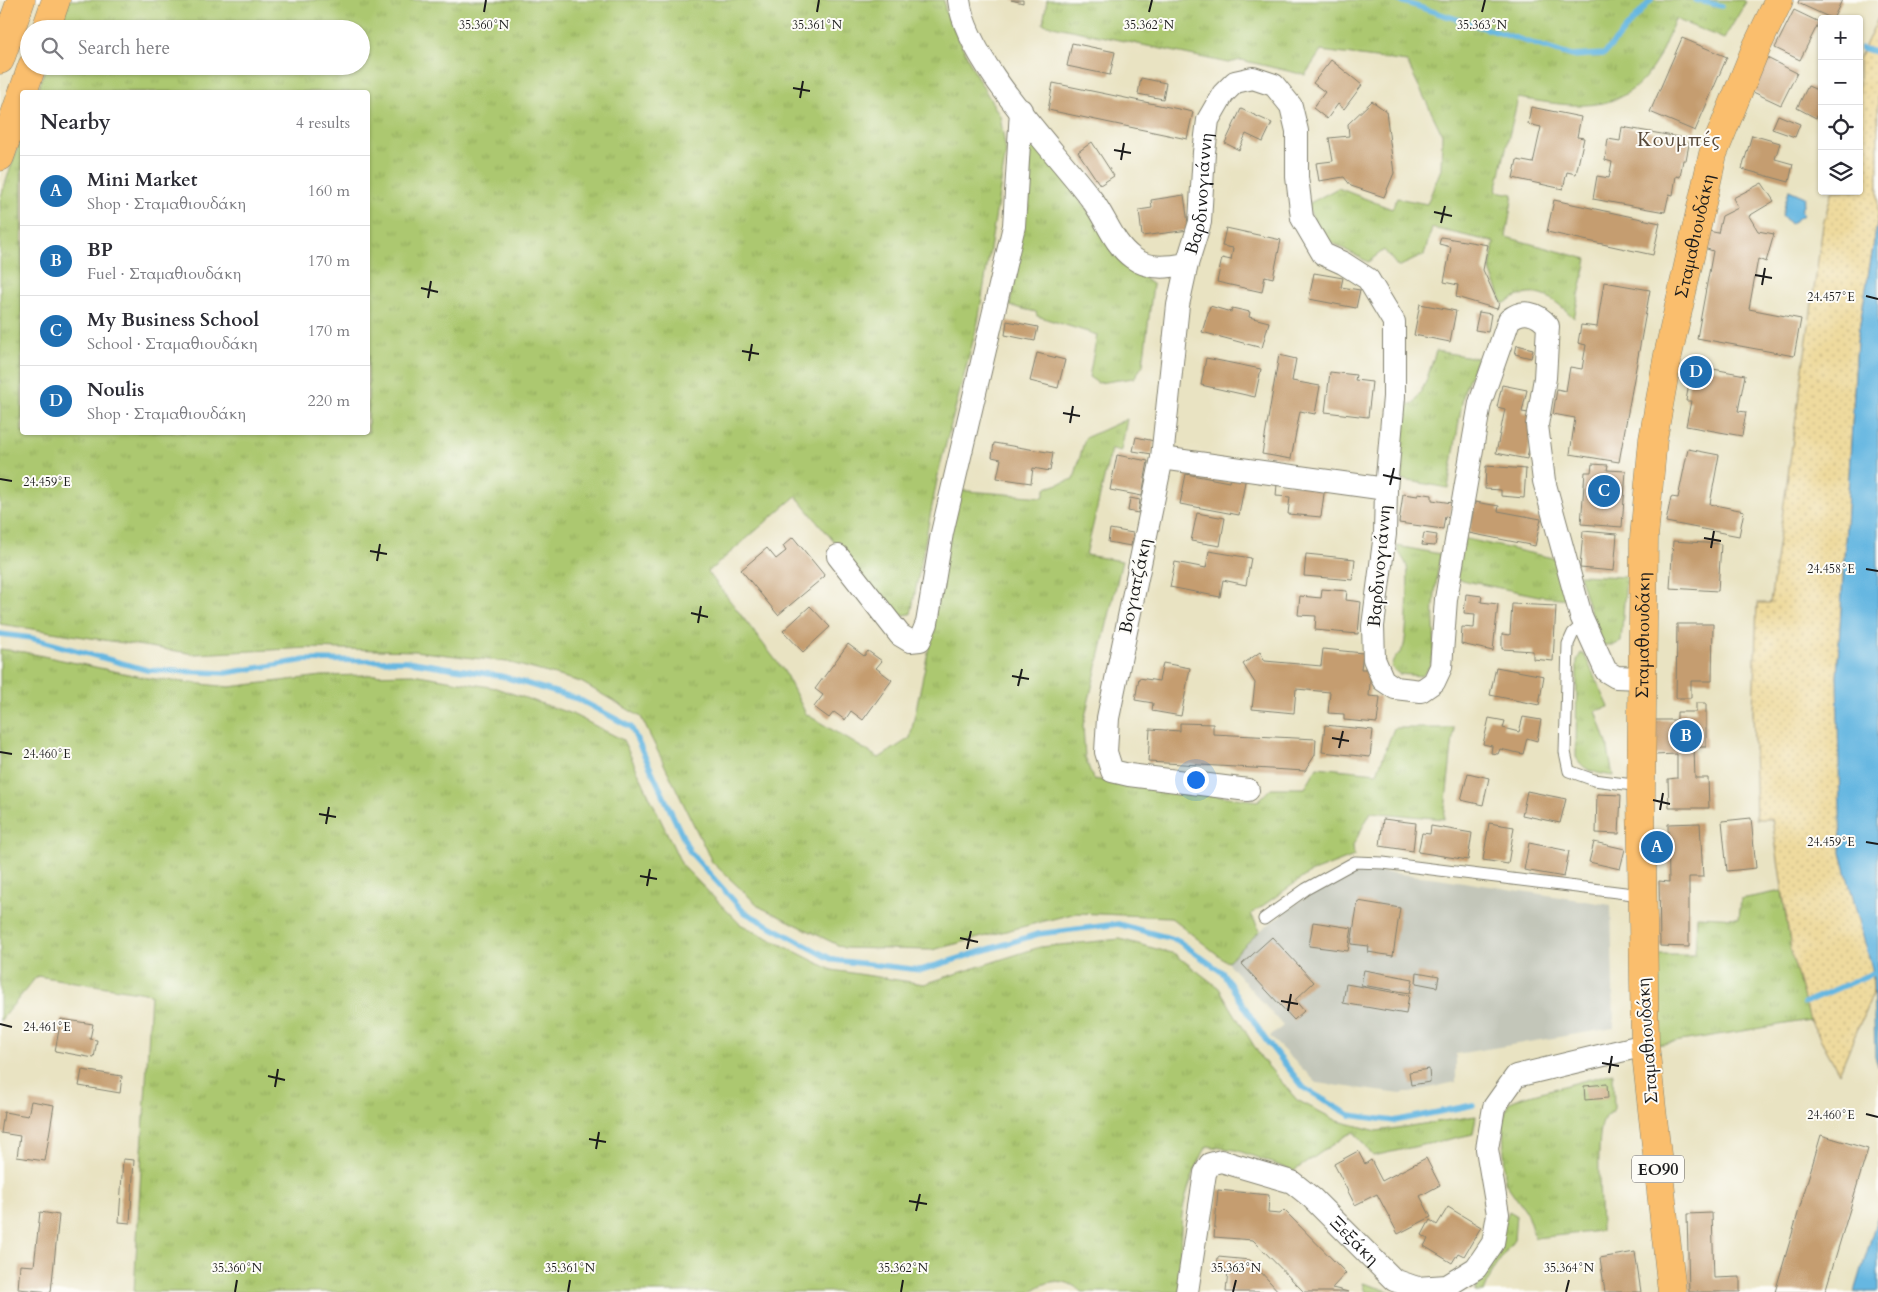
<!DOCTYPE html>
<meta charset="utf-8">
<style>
:root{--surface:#fff;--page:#f2f2f3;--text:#2b2b33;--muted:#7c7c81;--line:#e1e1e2;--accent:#1f6fb2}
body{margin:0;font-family:Cardo,serif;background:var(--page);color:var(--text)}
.controls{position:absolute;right:15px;top:15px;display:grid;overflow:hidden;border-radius:5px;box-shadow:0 1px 4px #0004}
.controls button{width:45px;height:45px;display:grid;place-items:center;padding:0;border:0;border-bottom:1px solid var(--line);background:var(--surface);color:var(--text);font:25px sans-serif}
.you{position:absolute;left:1195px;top:779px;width:18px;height:18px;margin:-12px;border:4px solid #fff;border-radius:50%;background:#1a73e8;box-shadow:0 0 0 8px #1a73e833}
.badge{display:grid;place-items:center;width:32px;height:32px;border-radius:50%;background:var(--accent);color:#fff;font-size:16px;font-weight:700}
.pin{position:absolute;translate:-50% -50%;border:2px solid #fff;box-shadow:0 1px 5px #0006}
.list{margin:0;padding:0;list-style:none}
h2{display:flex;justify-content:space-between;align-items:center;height:65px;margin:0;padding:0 20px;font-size:21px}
h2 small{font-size:16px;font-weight:400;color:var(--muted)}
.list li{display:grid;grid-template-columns:32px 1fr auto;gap:15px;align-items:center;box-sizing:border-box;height:70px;padding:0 20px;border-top:1px solid var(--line)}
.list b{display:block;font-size:19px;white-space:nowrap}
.list p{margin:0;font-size:16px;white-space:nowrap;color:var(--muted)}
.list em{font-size:16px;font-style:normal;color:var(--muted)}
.icon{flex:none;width:28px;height:28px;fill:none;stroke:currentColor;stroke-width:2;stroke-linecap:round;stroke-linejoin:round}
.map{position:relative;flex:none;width:1878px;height:1292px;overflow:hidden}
.search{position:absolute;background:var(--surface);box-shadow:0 1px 4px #0004;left:20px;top:20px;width:350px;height:55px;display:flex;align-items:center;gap:12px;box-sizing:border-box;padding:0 18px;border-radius:28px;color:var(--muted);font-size:19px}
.panel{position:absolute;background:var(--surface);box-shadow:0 1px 4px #0004;left:20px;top:90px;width:350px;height:345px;border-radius:5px}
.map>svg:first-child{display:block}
.industrial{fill:#c3c6b9}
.grass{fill:url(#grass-tufts);stroke:#647246}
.sand{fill:url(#sand-dots);stroke:#857b5d}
.water{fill:#66b7e1;stroke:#416a7e}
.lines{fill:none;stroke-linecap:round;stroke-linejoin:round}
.stream{stroke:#66b7e1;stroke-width:5.5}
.building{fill:#c59d6f}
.lane-casing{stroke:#82806f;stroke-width:13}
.street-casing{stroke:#82806f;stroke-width:24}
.primary-casing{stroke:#82806f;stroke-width:29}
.highway-casing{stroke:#82806f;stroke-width:29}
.lane{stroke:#fff;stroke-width:11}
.street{stroke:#fff;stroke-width:22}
.primary{stroke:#fabe6d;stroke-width:28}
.highway{stroke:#fabe6d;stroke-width:28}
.ticks{fill:none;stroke:#1c1c1c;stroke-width:2}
.labels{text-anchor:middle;stroke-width:4;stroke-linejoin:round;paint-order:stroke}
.shield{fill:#fdfcf7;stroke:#605f5e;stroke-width:1}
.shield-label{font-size:16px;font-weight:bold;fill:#1c1c1c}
.street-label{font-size:18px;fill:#1c1c1c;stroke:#fdfcf7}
.quarter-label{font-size:20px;letter-spacing:1px;fill:#574939;stroke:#fdfcf7}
.ticks-label{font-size:12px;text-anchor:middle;fill:#1c1c1c;stroke:#fdfcf7;stroke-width:4;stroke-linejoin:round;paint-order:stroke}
</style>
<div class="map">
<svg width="1878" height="1292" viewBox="0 0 1878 1292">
<defs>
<pattern id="grass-tufts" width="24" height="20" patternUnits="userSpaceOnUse" patternTransform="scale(1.25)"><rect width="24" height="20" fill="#acc86f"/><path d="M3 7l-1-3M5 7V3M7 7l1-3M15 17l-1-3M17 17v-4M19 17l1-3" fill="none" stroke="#93ab60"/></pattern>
<pattern id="sand-dots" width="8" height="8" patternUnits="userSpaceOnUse" patternTransform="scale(1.25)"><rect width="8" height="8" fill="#eeda9e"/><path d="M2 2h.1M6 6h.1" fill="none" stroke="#ccba88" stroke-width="1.8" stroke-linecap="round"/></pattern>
</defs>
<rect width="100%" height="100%" fill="#fdfcf7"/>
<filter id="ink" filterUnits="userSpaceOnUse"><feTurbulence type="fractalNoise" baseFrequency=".02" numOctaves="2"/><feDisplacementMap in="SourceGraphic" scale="10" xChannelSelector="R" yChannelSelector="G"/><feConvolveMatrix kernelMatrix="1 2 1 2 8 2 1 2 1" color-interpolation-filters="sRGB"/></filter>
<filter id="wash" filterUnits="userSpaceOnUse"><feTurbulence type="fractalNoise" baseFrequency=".0096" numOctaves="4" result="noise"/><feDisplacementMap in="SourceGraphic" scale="20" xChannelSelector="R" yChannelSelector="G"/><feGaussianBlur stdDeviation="1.12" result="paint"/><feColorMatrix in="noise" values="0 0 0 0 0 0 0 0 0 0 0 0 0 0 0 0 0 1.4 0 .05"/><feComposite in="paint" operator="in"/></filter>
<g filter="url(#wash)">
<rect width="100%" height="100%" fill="#e9e3c2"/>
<path class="industrial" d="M1355,869L1438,878L1611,905L1614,1028L1456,1054V1082L1401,1094L1317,1083L1270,1037L1283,1026L1227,962L1260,931L1299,901Z"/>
<path class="grass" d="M69,0H944L945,10L975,73L1000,116L1006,152L978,322L939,470L911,614L896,616L796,496L708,572L784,671L806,714L879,758L910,738L928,652L956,490L1043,497L1046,488L1074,479L1085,438L1127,419L1121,451L1111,449L1086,555L1122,561L1083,725L1085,757L1093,779L1258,801L1271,788H1305L1317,767L1377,773L1394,728H1454L1444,819L1371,812L1353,845L1354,856L1308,874L1251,914L1260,931L1227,962L1170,917L1076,913L932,950L844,948L760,907L712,862L641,717L581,682L507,662L414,651L308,648L195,654L0,624V199L22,134V432H368V92H37L46,66H361V29H59Z
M1047,0H1744L1746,2L1724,39L1675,19C1669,33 1663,51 1654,65C1621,118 1571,106 1518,98L1496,191L1513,194L1506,237L1587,259L1574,318C1549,294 1535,285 1503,304L1490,270L1494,242L1432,228L1424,255L1398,267L1384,250L1368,262L1318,235L1308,204L1338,188L1392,209L1397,198L1427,204L1441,169L1442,134L1407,62L1321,51L1305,75L1241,60L1228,63L1043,24Z
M1029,135L1061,172L1123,262L1153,285L1143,365L1134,378L1098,383L1089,377L1097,335L1037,316L1036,312L1010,306L1030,166Z
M1436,351L1477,358L1464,391L1448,488L1398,479L1400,407L1414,403L1425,384Z
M1462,538L1557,559L1569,599L1539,596L1456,579Z
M1397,546L1440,554C1438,571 1435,588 1434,605C1432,628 1441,659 1422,676L1399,674L1391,667C1394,656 1398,657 1403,648C1407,642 1409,575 1407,567C1405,559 1398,554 1397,546Z
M1579,575L1626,577L1621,642L1614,645H1603L1596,631Z
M0,649L24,652L147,678L229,687L322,676L412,674L496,688L572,714L623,740L682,865L740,924L832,970L924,984L1040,947L1120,939L1175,954L1219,988L1262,1059L1297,1100L1338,1121L1377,1131L1476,1116L1473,1134L1373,1156L1354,1132L1345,1136L1294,1171L1236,1150L1207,1146C1196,1166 1185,1191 1182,1215C1179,1240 1182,1266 1180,1292H1081C1067,1277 1047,1279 1031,1292H134L151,994L37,976L0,1021Z
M1581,653L1585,656L1609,707L1596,711L1607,743L1613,776C1597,773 1584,772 1576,757L1577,660Z
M1782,891L1792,956L1810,1020L1656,1045L1654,955H1695L1697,916L1739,918L1741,899Z
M1613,1073L1614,1109C1612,1112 1607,1114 1605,1117C1594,1134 1601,1207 1601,1231L1535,1238L1526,1212L1505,1182L1503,1121L1508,1103L1522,1097Z
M1509,1211L1516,1215L1514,1240L1493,1270L1484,1292H1475Z
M1363,1283L1392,1292H1366Z"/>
<path class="sand" d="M1878,18V218L1857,341L1837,677L1873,973V993L1839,1073L1810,1020L1792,956L1772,819H1756L1753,711L1757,603H1770L1823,225L1832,191H1859V59Z"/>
<path class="water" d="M1789,190L1805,197L1801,211L1803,215L1790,224L1782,215Z
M1878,218V1066L1875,1057L1873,973L1841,853L1837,677L1857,341Z
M1878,1215V1292H1855Z"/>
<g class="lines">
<path class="stream" d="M1397,0L1572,56L1604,54L1651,0
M1696,0L1722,6
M1862,48L1878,53
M0,634L31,638L147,670L226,673L305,660L406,661L501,676L578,699L631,727L690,852L744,912L833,960L921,970L1038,934L1118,924L1177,940L1223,973L1265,1039L1304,1088L1350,1115L1394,1121L1473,1105
M1804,1003L1873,973"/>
</g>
<g id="blocks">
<path class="building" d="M1011,0H1023V3Z
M1799,0H1842L1833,19L1798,3Z
M1794,10L1819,22L1800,60L1775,48Z
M1682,38L1727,57L1695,131L1650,112Z
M1072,43L1115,52L1110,75L1067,66Z
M1767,58L1797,73L1781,105L1751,91Z
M1331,60L1362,85L1344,109L1338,104L1327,119L1313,108L1325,92L1313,83Z
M1141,78L1166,83L1163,99L1138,94Z
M1053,83L1193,112L1187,139L1048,110Z
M1808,86L1822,92V107L1816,118L1797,108Z
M1372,101L1386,111L1394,173L1384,197L1351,186L1344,177L1319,181L1316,163L1333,161L1329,138L1349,136L1348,124Z
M1531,107L1581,117L1577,137L1584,138L1576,174L1567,172L1563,189L1513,178L1517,160L1533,163L1541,127L1528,124Z
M1241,109L1272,123L1263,142L1246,134L1239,150L1225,143Z
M1778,115L1800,124L1795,137L1772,129Z
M1622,127L1690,139L1686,160H1683L1680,177L1676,176L1673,195L1669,194L1665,212L1593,199L1597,176L1609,178L1612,162L1605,160L1608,139L1620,141Z
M1752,135L1780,143L1775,159L1793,164L1789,182L1742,169Z
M1092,142L1114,176L1100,185L1078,152Z
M1762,183L1774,201L1749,216L1758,231L1774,234L1766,262L1758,259L1749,309L1801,319L1794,356L1697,338L1713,251L1704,248L1703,230L1718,233L1722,216L1738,208L1733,198Z
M1184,195L1189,230L1142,236L1139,210L1152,208L1151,200Z
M1554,200L1660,223L1653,255L1547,232Z
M1226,228L1281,240L1273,278L1265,276L1262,292L1217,282L1222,258L1231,260L1233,248L1222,246Z
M1441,237L1488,245L1483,270L1499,304L1497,309L1456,297L1458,285L1444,282L1451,247L1439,244Z
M1314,273L1343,278L1341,287L1360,290L1356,308L1309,299Z
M1604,282L1650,290L1619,462L1570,454L1575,418L1553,414L1557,389L1566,391L1570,367L1582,369L1586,345L1578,343L1581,325L1597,327Z
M1420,304L1456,311L1450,342L1414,335Z
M1210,306L1231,312L1232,308L1250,312L1249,317L1269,322L1262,348L1202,332Z
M1479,312L1491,314L1488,332L1475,330Z
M1007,321L1038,327L1035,341L1005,335Z
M1517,345L1533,349L1531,358L1515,354Z
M1037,353L1065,360L1058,388L1030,381Z
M1279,355L1296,359L1292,381L1320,386L1315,414L1300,411L1291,459L1262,454Z
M1206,358L1261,369L1255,397L1201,385Z
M1692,365L1745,375L1738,411L1746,412L1742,436L1686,426L1691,401H1686Z
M1330,372L1356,375L1355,380L1372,382L1368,417L1325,412Z
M1502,385L1527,390L1522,412L1535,414L1527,459L1496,453L1505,409L1497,407Z
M1136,437L1154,441L1152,454L1133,451Z
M994,443L1053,453L1050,471L1033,468L1031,483L997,478L1001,459L992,457Z
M1688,449L1719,455L1710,504L1744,511L1739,536L1666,522L1671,497L1678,498Z
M1117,455L1148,461L1142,496L1110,490Z
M1592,464L1608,465L1607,470L1626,471L1622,527L1581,524L1585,472H1591Z
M1486,466L1526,469L1524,498L1501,496V490L1485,489Z
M1231,473L1246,476L1239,515L1180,504L1186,474L1229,482Z
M1277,484L1325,486L1321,517L1288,514L1290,497L1276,496Z
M1418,493L1432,495V500L1452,503L1450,517L1445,516L1443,529L1399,523L1403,494L1418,496Z
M1130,498L1140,500L1138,513L1128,511Z
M1475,502L1499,506L1498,511L1541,519L1535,546L1469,533Z
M1197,513L1225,518L1220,546L1191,541Z
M1110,529L1133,533L1131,546L1108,542Z
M1583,531L1617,534L1614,571L1580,568Z
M1424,533L1437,535L1435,546L1422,545Z
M793,537L825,576L778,615L741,570L767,548L776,559L786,551L783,546Z
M1673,541L1721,544L1718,591L1670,588Z
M1209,551L1251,558L1246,585L1223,580L1220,597L1170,587L1175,562L1206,568Z
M1306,554L1355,559L1353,580L1304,576Z
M1322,589L1347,591L1346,600L1361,602L1358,634L1315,630L1316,616L1298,615L1300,596L1321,598Z
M1466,594L1482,596L1481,602L1498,604L1493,651L1461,644L1462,627L1474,628L1475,614L1464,613Z
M1512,604L1556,606L1553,661L1533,659V651L1502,649V634L1510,635Z
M810,606L830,627L803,652L783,631Z
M1677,624H1713L1712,681H1691V698H1676Z
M848,644L864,656L868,651L882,661L876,668L892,680L863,720L851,711L845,720L834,712L829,718L814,707L823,695L815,689Z
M1323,649L1363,653L1361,669H1371L1369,696L1380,697L1377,723L1344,720V714L1328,713L1330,692L1296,689L1294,713L1252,709L1255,683L1243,664L1260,652L1265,661L1321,666Z
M1163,663L1190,668L1181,716L1152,711L1153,703L1135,700L1139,678L1159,681Z
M1496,667L1544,676L1539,705L1490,695Z
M1696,703H1706V747H1694L1695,778H1708L1709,808H1669L1668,779L1677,778V754L1654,755V720H1677V712H1696Z
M1523,717L1541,720L1537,741L1527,738L1523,754L1500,749L1498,754L1491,753L1492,746L1483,744L1489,718L1505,721L1503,728L1519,732Z
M1180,723L1213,724V734L1316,739L1315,755L1305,771L1148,762L1150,729L1180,731Z
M1325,725L1373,730L1370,757L1322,752Z
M1468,773L1489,778L1483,805L1461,800Z
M1527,791L1566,799L1560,823L1522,815Z
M1597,794L1621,795L1619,834L1596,833Z
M1751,818L1756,868L1727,871L1722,821Z
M1383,819L1416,823L1413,851L1380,846Z
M1489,823L1514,827L1508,864L1483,860Z
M1700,823L1703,877H1689V947L1660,946L1659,881L1669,882L1668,824Z
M1431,826L1472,833L1468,860L1418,852L1422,833L1430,834Z
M1594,842L1625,849L1620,869L1589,862Z
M1529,843L1569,851L1564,877L1524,870Z
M1358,901L1400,908L1393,956L1368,952L1369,946L1351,944Z
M1313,922L1352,928L1348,951L1309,946Z
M1272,937L1314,982L1295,1000L1304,1011L1294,1020L1242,964Z
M1364,970L1413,979L1410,993L1361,985Z
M1417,972L1439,976L1437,987L1416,983Z
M1346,984L1409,995L1406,1014L1343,1003Z
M61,1019L93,1024L90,1039L97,1040L94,1058L55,1051Z
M1429,1069L1430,1082L1411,1085L1409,1072Z
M82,1070L122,1076L120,1093L79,1086Z
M1607,1084L1608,1098L1585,1100L1584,1086Z
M31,1101L54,1105L45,1161L17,1157L20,1136L1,1133L4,1112L28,1116Z
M1821,1135L1868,1149L1825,1292H1775Z
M1358,1151L1365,1164L1371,1160L1382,1181L1426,1158L1440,1185L1420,1196L1431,1217L1398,1234L1377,1194L1355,1205L1334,1164Z
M123,1159L134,1160L130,1223L119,1222Z
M1218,1190L1269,1195L1268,1213L1280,1214L1284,1210L1346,1273L1332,1288L1349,1292H1304L1253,1240L1214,1237Z
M1448,1207L1481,1227L1464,1256L1458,1253L1452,1263L1424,1246L1428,1239L1422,1235L1430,1220L1437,1225Z
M40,1212L59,1215L51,1292L18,1289L20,1265L34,1266Z
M1712,1213L1714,1278L1740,1277V1292H1689L1687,1214Z
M1635,1252L1641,1292H1605L1600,1258Z
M1218,1257L1250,1260L1279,1292H1226L1228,1271L1217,1270Z"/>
</g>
</g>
<g filter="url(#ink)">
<use href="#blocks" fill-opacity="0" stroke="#82806f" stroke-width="1"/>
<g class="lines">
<defs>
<path id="lane" d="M1584,623L1573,633L1568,644L1565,752L1569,771L1594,780L1641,786
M1264,919L1306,889L1355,862L1383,863L1641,895"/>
<g id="street">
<path id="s1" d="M959,0C966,61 1054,149 1092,200C1106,218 1113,244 1133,258C1149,270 1169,267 1187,264L1200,222L1204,152L1208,120L1223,94L1235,82L1253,78L1274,85L1291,106L1297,131V177L1302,218L1323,254L1343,263L1368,279L1394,322V397L1386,489L1385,534L1373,626L1374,659L1383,680L1395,688L1421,691L1434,682L1441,667L1446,599L1480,403L1509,320C1522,309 1537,312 1548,326L1545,378L1537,425L1544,481L1581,616L1606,671L1616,677L1641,678"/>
<path d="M1187,264L1178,305L1162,458L1108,718L1106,752L1112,771L1129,775L1248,790"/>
<path d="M1162,458L1386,489"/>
<path d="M838,556L900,635L910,641L920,640L927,623L942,533L1014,226L1021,110"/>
<path id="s2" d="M1187,1292L1205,1173L1210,1164L1221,1161L1292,1182L1312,1198L1394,1280L1417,1288L1447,1286L1476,1268L1493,1243L1498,1214L1487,1149L1494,1107L1516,1076L1645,1045"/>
</g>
<g id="primary">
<path id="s3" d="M1672,1292L1645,1045L1641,795L1644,538L1653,439L1668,355L1713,154L1756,48L1779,0"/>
</g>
<path id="highway" d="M46,29L56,0
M0,60L21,0
M23,92L32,66
M0,157L22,94"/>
</defs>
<use href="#lane" class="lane-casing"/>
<use href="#street" class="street-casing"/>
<use href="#primary" class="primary-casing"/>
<use href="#highway" class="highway-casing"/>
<use href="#lane" class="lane"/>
<use href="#street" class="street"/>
<use href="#primary" class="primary"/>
<use href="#highway" class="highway"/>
</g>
</g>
<path class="ticks" d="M484,12L486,0M817,12L819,0M1149,12L1152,0M1482,12L1485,0M793,88L810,91M800,98L803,81M1114,150L1131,153M1121,160L1124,143M1434,212L1452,216M1441,223L1445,206M1755,275L1772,278M1762,285L1765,268M421,288L438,292M1866,296L1878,299M428,298L431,281M742,351L759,354M749,361L752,344M1063,413L1080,416M1070,423L1073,406M1383,475L1401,479M0,479L12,481M1390,485L1394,468M1704,538L1721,541M1711,548L1714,531M370,551L387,554M377,561L380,544M1866,569L1878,571M691,613L708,617M698,623L701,606M1012,676L1029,679M1018,686L1022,669M1332,738L1349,741M1339,748L1343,731M0,752L12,754M1653,800L1670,804M1660,810L1663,793M319,814L336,817M326,824L329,807M1866,842L1878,844M640,876L657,879M647,886L650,869M960,938L978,942M967,949L971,931M1281,1001L1298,1004M1288,1011L1291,994M0,1024L12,1027M1602,1063L1619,1066M1609,1073L1612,1056M268,1076L285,1080M275,1087L278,1069M1866,1114L1878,1117M589,1139L606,1142M596,1149L599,1132M909,1201L927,1204M916,1211L920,1194M235,1292L237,1280M568,1292L570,1280M901,1292L903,1280M1233,1292L1236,1280M1566,1292L1569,1280"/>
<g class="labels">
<rect class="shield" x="1632" y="1155.5" width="52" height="27" rx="4"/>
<g class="shield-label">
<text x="1658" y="1175">ΕΟ90</text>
</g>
<g class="street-label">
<text dy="6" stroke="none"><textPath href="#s1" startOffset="442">Βαρδινογιάννη</textPath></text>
<text dy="6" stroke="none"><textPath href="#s3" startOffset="1062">Σταμαθιουδάκη</textPath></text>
<text transform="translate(1379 566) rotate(-85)" y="6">Βαρδινογιάννη</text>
<text transform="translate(1135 586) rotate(-78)" y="6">Βογιατζάκη</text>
<text dy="6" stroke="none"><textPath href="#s3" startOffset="658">Σταμαθιουδάκη</textPath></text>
<text transform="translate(1647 1041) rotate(-94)" y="6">Σταμαθιουδάκη</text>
<text dy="6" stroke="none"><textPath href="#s2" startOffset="302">Ξεξάκη</textPath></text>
</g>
<g class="quarter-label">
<text x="1679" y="146">Κουμπές</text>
</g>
</g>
<g class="ticks-label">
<text x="484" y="29">35.360°N</text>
<text x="817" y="29">35.361°N</text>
<text x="1149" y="29">35.362°N</text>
<text x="1482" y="29">35.363°N</text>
<text x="1831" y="301">24.457°E</text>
<text x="47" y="486">24.459°E</text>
<text x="1831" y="573">24.458°E</text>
<text x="47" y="758">24.460°E</text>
<text x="1831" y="846">24.459°E</text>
<text x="47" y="1031">24.461°E</text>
<text x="1831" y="1119">24.460°E</text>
<text x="237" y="1272">35.360°N</text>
<text x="570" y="1272">35.361°N</text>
<text x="903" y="1272">35.362°N</text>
<text x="1236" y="1272">35.363°N</text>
<text x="1569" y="1272">35.364°N</text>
</g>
</svg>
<div class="controls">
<button>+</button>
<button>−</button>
<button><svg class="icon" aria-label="locate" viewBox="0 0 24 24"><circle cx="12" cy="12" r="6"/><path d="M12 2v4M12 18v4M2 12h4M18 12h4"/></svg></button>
<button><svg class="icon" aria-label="layers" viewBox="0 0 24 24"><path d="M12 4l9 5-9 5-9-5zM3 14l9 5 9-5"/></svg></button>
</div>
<div class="you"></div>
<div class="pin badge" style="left:1657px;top:847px">A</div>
<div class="pin badge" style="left:1686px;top:736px">B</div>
<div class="pin badge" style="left:1604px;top:491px">C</div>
<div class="pin badge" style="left:1696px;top:372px">D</div>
<div class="search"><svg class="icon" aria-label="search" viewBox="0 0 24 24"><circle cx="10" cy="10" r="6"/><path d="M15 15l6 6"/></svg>Search here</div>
<section class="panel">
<h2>Nearby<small>4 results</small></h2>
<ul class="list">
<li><span class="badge">A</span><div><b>Mini Market</b><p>Shop · Σταμαθιουδάκη</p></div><em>160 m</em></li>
<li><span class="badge">B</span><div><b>BP</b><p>Fuel · Σταμαθιουδάκη</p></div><em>170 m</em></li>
<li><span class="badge">C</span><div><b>My Business School</b><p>School · Σταμαθιουδάκη</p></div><em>170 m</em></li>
<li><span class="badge">D</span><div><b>Noulis</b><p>Shop · Σταμαθιουδάκη</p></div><em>220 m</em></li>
</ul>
</section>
</div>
